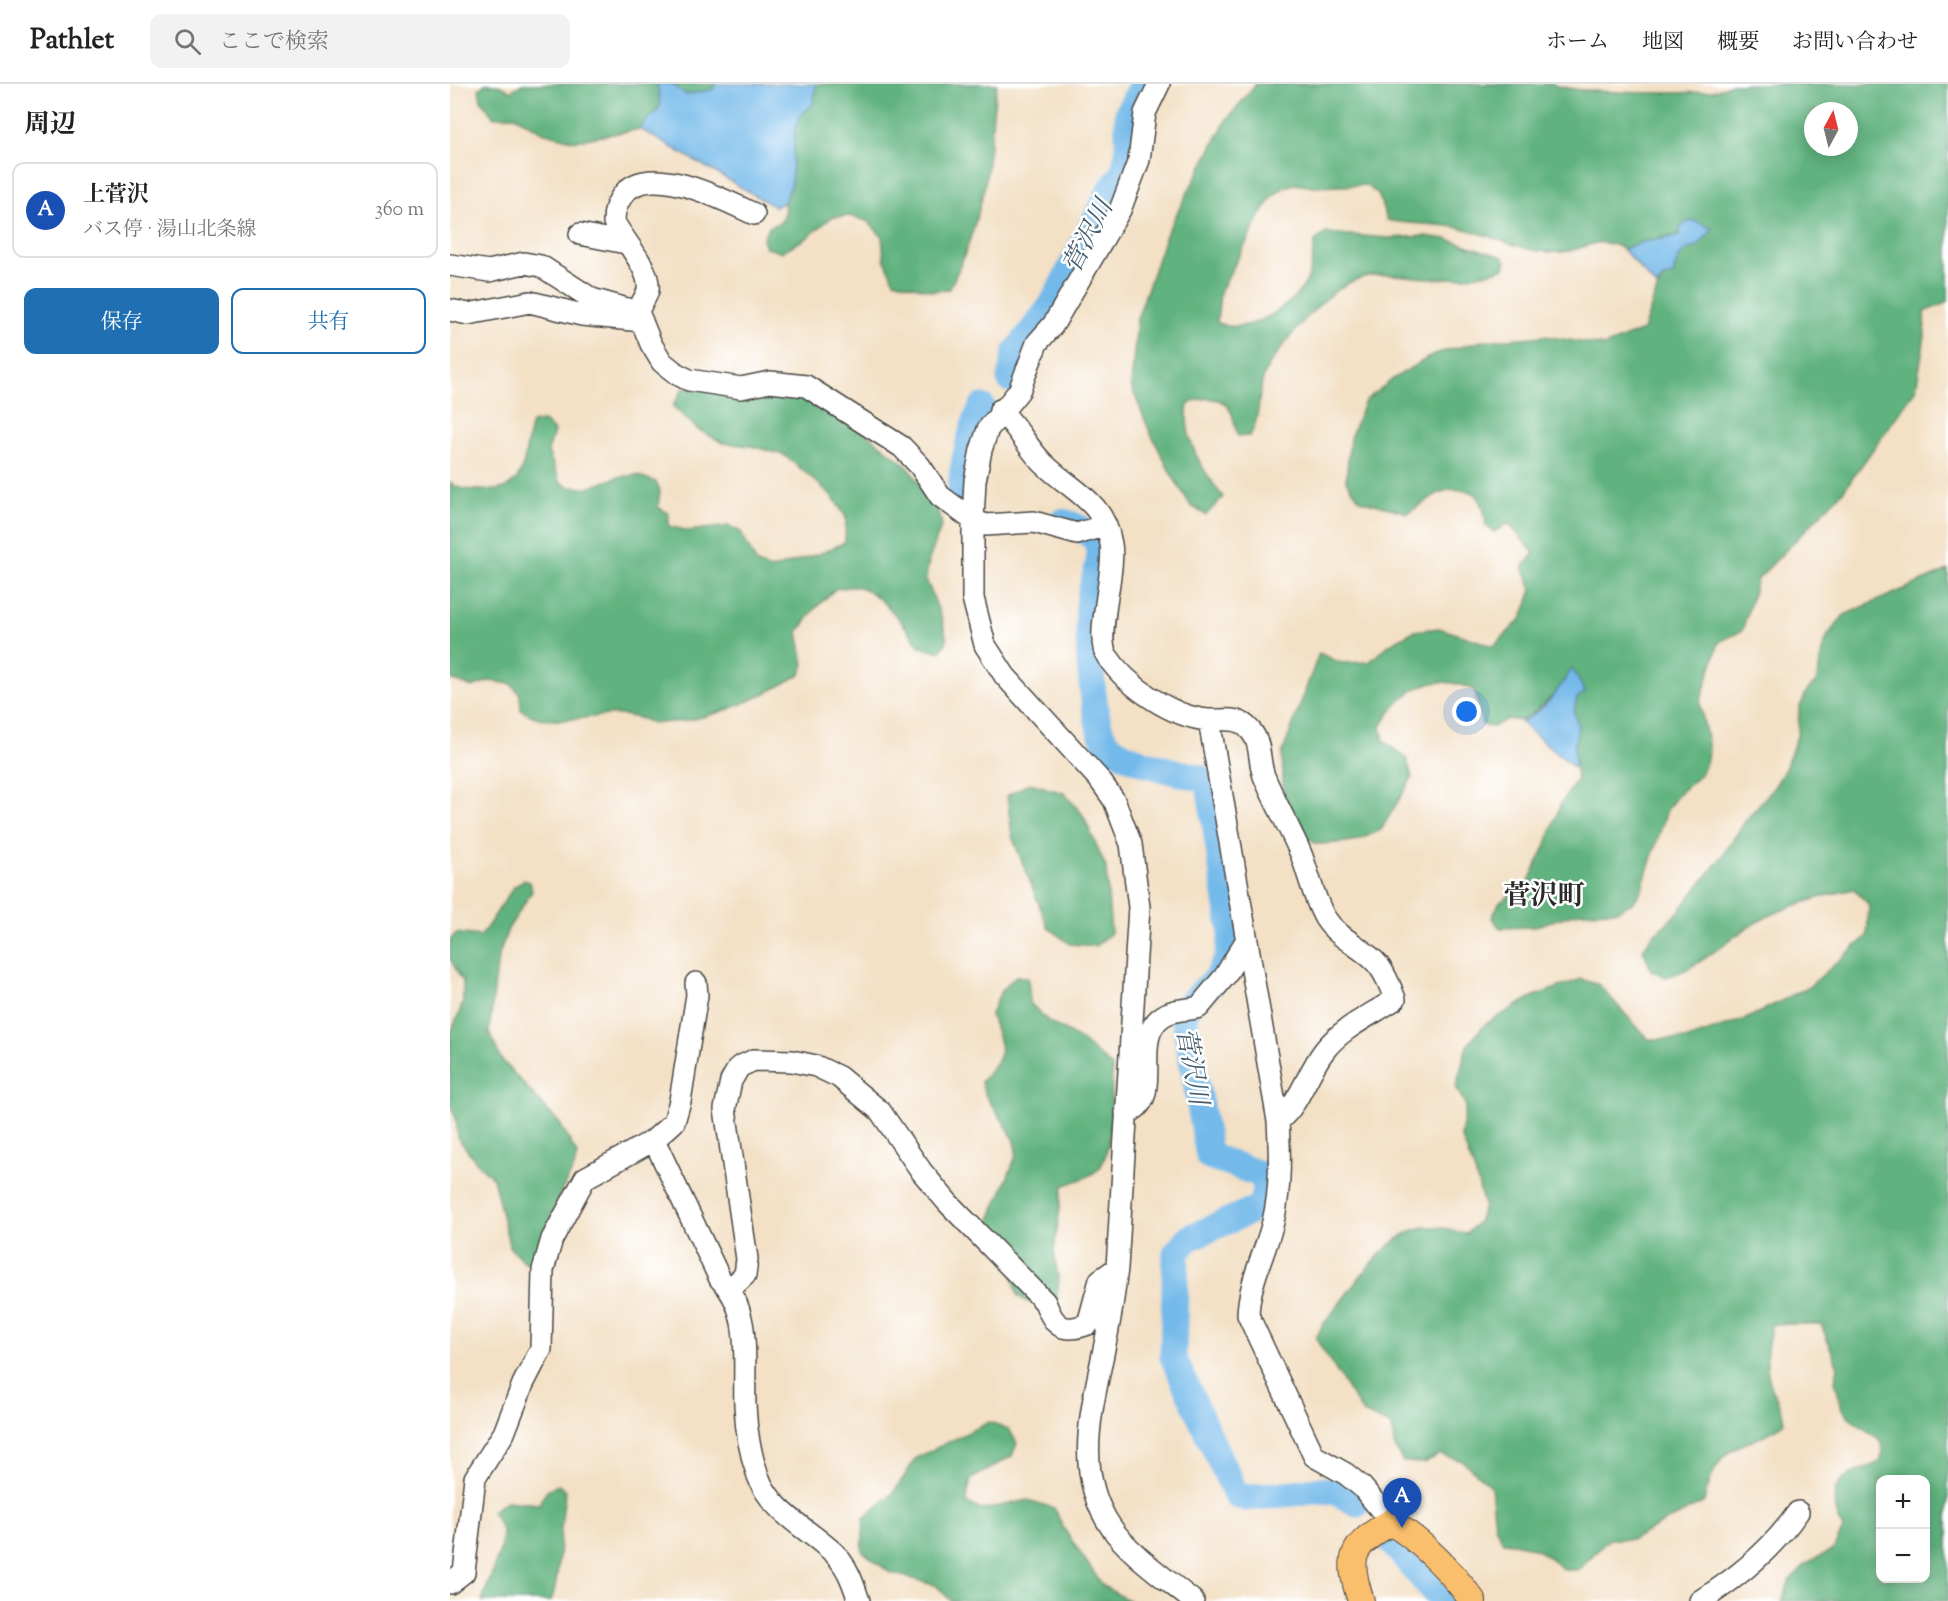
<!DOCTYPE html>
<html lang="ja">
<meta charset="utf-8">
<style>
:root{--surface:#fff;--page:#f2f2f2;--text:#222;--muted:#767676;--line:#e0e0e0;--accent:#1f6fb2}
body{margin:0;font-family:"Sorts Mill Goudy","Noto Serif JP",serif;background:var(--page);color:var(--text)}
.controls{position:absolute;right:18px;bottom:18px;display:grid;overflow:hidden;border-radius:12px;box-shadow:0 3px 15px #0003}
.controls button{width:54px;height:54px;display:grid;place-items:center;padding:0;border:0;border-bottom:2px solid var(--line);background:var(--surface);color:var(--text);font:30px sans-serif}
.compass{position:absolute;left:1354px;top:18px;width:54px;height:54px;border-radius:50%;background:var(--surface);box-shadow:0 3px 15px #0003;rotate:7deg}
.you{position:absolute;left:1017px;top:628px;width:21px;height:21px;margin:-15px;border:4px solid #fff;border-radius:50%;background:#1a73e8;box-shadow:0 0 0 9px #1a73e833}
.badge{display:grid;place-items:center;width:39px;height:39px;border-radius:50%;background:var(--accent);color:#fff;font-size:20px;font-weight:700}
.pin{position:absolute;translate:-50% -50px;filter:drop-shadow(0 2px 3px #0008)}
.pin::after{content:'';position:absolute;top:32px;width:21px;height:18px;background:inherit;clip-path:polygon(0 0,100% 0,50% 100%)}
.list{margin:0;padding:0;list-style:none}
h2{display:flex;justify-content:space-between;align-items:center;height:78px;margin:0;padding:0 24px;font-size:26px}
h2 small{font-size:20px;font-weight:400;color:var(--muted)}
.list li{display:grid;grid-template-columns:39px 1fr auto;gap:18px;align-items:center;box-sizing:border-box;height:96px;margin:0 12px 12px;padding:0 12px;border:2px solid var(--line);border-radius:12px}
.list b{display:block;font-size:22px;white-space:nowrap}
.list p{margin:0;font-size:20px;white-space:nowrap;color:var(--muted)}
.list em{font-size:20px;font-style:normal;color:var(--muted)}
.actions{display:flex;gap:12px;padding:18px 24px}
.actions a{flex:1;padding:14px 0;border:2px solid var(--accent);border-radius:12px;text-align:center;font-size:21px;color:var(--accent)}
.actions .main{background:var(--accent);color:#fff}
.icon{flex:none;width:33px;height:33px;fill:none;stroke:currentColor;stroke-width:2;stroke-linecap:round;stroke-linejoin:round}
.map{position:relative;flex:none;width:1498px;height:1517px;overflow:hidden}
header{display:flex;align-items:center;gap:36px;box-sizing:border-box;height:84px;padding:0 30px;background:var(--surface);border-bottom:2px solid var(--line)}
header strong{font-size:28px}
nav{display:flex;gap:33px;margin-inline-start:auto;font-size:21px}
.search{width:420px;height:54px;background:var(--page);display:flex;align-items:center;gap:15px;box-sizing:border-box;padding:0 21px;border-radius:12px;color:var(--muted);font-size:22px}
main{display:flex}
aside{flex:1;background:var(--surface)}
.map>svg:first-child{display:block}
.forest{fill:#61b27e;stroke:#466e54;stroke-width:1.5;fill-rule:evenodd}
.water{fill:#73b9ea;stroke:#4f728a;stroke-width:1.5}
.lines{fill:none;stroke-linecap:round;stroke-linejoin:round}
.river{stroke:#73b9ea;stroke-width:27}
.minor-casing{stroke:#494642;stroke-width:24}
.major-casing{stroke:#494642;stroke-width:28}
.minor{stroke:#fff;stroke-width:21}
.major{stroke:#f9bf6d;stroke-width:26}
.labels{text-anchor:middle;stroke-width:5;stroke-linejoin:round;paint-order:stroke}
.water-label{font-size:26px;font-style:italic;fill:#445d6e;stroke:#fff}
.quarter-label{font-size:27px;font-weight:bold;fill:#2b2b2b;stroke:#fff}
</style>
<header>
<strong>Pathlet</strong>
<div class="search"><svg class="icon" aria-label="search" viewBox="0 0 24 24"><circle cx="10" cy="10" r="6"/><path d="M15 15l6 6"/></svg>ここで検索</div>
<nav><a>ホーム</a><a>地図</a><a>概要</a><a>お問い合わせ</a></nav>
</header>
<main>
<aside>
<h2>周辺<small></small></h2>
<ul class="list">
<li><span class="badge" style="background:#1a4fb4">A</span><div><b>上菅沢</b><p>バス停 · 湯山北条線</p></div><em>360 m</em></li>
</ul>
<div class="actions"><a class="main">保存</a><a>共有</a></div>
</aside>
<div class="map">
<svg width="1498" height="1517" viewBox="0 0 1498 1517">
<rect width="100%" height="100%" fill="#fff"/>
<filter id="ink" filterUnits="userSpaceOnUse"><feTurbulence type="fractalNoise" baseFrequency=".0167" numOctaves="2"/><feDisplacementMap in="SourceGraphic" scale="12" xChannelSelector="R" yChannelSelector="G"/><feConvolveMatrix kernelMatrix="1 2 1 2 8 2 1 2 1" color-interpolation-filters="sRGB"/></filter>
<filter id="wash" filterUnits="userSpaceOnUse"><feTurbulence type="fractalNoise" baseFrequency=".008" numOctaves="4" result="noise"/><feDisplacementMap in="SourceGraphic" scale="24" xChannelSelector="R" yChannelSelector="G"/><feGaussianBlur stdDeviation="1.35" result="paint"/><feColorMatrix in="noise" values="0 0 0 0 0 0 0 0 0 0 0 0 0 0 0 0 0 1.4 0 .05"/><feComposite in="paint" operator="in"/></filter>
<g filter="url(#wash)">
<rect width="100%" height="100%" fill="#f3e0c5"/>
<path class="forest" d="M35,0H46L61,7L72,0H207L212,19C206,31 197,34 190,45L125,57L92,48L65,32L43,33L31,16L29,5Z
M222,0H266L265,5L236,11Z
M366,0H547C542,29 541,58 537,87C533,120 515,176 499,205L483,207L444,197L434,174L432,152L417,137L399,132L382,133L357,154L331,168L316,164L313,154L319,143L331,138L335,129L334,118L341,101L345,45L349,33L363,20Z
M806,0H1102C1122,10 1234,10 1260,7C1267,7 1275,3 1282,0H1498V218L1474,228L1475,252L1466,305L1394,406L1307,496L1292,547L1269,558L1250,619L1259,665L1256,679L1250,691L1229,709L1217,726L1191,807L1183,819L1166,827L1130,828L1083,843L1050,844L1042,834L1049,819L1078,799L1095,763L1111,719L1127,695L1124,664L1128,642L1124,628L1127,614L1112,601C1107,609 1102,612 1095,619C1080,631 1077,640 1057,635L1043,643L1033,641C1028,629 1029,618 1024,606C983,587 952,605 931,643L934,657L957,675L962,694L931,746L909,756L889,759L867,760L851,751L834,721L832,670L869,569L891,579L919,578L940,560L964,547L989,544L1044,562L1072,534L1082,506L1073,483L1084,469L1058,439L1044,448L1036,442L1034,427L1026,410C992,397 985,414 957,429L910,416L896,397L900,354L915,317L944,294L984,270L1032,257L1095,252L1154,262L1193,246C1199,231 1206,204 1213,193L1223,191C1227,176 1230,165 1247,163L1262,145L1193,158L1173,165C1145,150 1139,165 1112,168C1077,171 1044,151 1010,144C986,139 961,141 937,136L928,110L915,101L863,103L845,100L835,103L822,113L811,131L770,208L767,238C794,254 842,223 856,198C863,185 862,171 865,157L876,149L939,154L975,152L997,155L1053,173L1056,178L1054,184C1033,192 1000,196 977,194C957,193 934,188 914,193C886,201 863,225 846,246C835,259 820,276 814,291C808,308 810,340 799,352H788C784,343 785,336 781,328C774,311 750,312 738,321C732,356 753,386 773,413L756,431L741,422L721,390L699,346L681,302L687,235L717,148L775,38ZM1363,27H1399V63H1363Z
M233,304L359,310L416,349L458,383L487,424L492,440L479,476L476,495L492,535L497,557L490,568L470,563C457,544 432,510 409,503C402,502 392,504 385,505L364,526L348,548L354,580L351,590C306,616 258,639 204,639C199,639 197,636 192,635C183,632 169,630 160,631C131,633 96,644 71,626L70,610L61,600L39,597L22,603L0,595V398C9,406 20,406 31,406C81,410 71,372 82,339L94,337L104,347L98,368L110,398L120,403L138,404L168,393L187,391L206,398L210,407L208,423L219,430V442L238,447L279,442L291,448L307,480L321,485L374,468L395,458L396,433L382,412L362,394L334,371L301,362L273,359L247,345L223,322Z
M1498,486V1517H1331L1341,1495L1358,1478L1383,1466L1393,1445C1372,1398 1391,1394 1430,1378L1433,1368L1430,1356L1402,1336L1392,1325L1385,1297L1388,1283L1371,1240H1322C1317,1260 1314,1278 1320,1298C1324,1314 1332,1319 1334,1338C1320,1352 1305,1354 1288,1363C1266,1374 1259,1396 1254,1418L1183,1455H1159L1128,1486H1114C1096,1468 1079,1460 1053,1458L1045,1442L1041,1402L1012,1377L990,1370L974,1379L953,1378L944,1361L942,1342L913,1329L866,1255L872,1242C896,1213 933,1153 970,1144C985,1140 1002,1146 1016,1150L1028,1138L1034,1122L1025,1088L1011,1052L1016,1022L1006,1003L1017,962L1035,940L1082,913L1131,895L1149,901L1198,955H1238L1298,934L1360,902L1417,852L1419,821L1404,805C1372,812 1340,821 1311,836C1278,852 1251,885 1216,893L1201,886L1193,865L1202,852L1225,832L1273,771L1296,736L1325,702L1335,685L1348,649L1349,625L1357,607L1367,597L1372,567L1378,551L1394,531ZM1430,1396H1476V1494H1430Z
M579,699L614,709L633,731L656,783L661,849L646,862L620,860L598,843L562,752L557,712Z
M73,796L80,798L82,807L58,845L48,874L39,948L51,975L110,1040L127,1070L124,1084L110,1110L87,1174L78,1181L60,1164L43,1094L27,1079L8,1054L6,1035L0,1020V951L13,919V898L0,875V855L7,849L31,852L63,804Z
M566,892L578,894L580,919L598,937L633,957L662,983C661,1008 664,1061 651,1082C643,1093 625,1097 613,1102L604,1168L609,1197L606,1218H578L568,1212L556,1166L540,1136C544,1124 566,1076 566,1070C566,1043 536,1024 531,998C559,964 552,969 541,930L551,907Z
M539,1338L559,1345L567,1359L562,1372L521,1395L516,1418L531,1426L578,1416L604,1424L614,1445L653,1502L680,1517H501L487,1502L439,1488L412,1467L414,1434L444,1408L466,1374Z
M109,1401L116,1407C108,1440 112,1489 101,1517H32L51,1463L52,1446L42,1427L57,1417L89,1420L98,1405Z"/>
<path class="water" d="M207,0H222L236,11L264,5L266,0H366L363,20L349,33L345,45L341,101L334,118L325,123L190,45C205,21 215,36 207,0Z
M1242,136L1263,145L1247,163C1230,165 1227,176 1223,191L1213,194L1207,203L1173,165L1193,158L1229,152L1231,142Z
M1122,584L1135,608L1127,614L1124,628L1128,642L1124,664L1125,684L1070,638C1093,629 1109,606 1122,584Z"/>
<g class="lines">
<path class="river" d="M560,295L566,268L602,221L660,107L673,90L678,70V29L692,0
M510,413C513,381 518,353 532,323
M612,438C623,440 642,448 647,459C654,478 643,494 640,513C636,537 641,640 656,658C671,677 727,688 750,694L757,698L760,706L782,850L777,876L767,894L740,920L734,931L759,1072L810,1090L817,1102L810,1123L739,1154L726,1169L723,1273L786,1411L796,1414L872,1406L886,1408L907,1419
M939,1455L992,1517"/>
</g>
</g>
<g filter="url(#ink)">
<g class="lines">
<defs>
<path id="minor" d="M709,0L695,29L689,76L670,126L603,241L587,259L569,307L538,345L531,366L525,397L523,436V514L535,561L555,592L649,695L664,716L681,760L689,823L667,1184C664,1211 660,1238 654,1265C642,1326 623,1387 661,1443C679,1470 718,1496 743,1517
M304,130C274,116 197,75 172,112C166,121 164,127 164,138C174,157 201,185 198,206C196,214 190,220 188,228L201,260L212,278L227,290L239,296L291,304L320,298L356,302L452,363L470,382L490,412L523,436L536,441L584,438L627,450L656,441
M130,150L176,159
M0,181L39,187L74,179L91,182L142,215L188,228
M0,226L18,230L80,218L132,231L192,237
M550,326C568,343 577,363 593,379C621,407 654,416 661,460C666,488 644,553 657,572C676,601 721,633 758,636C774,637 787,631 800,646C812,659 808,676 814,692C825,719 840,744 851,770C859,791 864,815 875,834C889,856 914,863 929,882C936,891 941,904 945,915C922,931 891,944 874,967C857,989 850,1020 828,1037
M759,636L828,1037C830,1071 831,1104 823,1138C815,1170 799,1198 798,1231L864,1372L896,1390L912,1403L941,1438
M676,1029C717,1016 678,955 713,932C725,924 737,927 749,923L775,892L796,857
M204,1056L270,1195C303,1227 293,1279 295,1321C296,1345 300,1370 308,1392C321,1428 357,1444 384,1469C398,1483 403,1499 409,1517
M280,1205L295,1191L297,1175L275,1025L281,997L289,983L304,976L342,977L366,982L389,993L430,1027L472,1088L498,1119L595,1218C604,1242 612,1250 638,1240L650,1196L667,1184
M0,1499L14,1488L25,1394L54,1349L73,1300L91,1265L93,1186L102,1155L135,1094L204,1056L224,1038L230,1017L247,911L246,899
M1250,1517C1287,1494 1323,1464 1348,1428"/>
<path id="major" d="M911,1517C896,1472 901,1462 941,1438C974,1459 1000,1486 1023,1517"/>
</defs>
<use href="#minor" class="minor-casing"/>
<use href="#major" class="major-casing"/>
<use href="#minor" class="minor"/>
<use href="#major" class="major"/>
</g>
</g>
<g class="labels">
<g class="water-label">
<text transform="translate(637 152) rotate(-63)" y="9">菅沢川</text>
<text transform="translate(743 982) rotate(80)" y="9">菅沢川</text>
</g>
<g class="quarter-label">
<text x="1094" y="820">菅沢町</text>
</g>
</g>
</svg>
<div class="controls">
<button>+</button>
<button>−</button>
</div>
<svg class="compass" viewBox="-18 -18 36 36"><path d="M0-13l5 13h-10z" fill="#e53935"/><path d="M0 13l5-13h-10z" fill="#767676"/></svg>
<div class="you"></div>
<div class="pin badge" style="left:952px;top:1444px;background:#1a4fb4">A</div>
</div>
</main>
